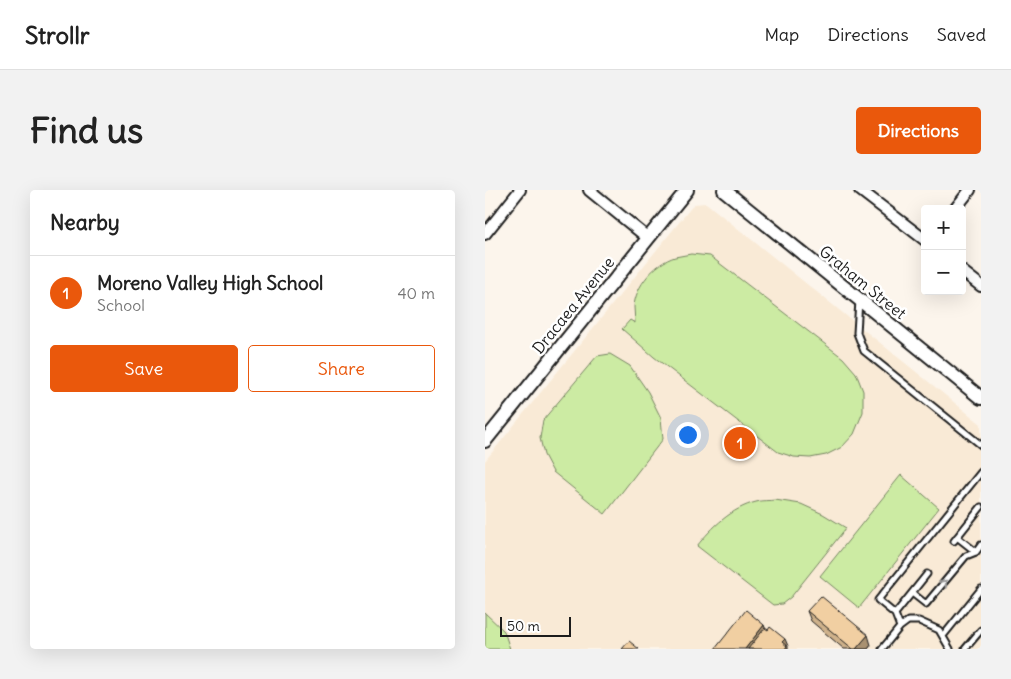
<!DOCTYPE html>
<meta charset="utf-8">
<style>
:root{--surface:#fff;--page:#f2f2f2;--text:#222;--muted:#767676;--line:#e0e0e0;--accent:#ea580c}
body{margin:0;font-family:Delius,sans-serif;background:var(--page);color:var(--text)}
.controls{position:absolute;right:15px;top:15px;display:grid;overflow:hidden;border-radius:5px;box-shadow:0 5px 20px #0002}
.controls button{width:45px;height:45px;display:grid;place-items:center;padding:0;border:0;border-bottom:1px solid var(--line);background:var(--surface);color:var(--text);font:25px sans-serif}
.scale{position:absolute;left:15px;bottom:12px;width:71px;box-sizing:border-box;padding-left:5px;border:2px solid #1c1c1c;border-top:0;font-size:14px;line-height:18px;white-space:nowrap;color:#1c1c1c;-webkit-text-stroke:4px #fff;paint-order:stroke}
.you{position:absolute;left:202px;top:244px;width:18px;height:18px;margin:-12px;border:4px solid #fff;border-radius:50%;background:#1a73e8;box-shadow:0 0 0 8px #1a73e833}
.badge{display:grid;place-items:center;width:32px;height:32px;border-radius:50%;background:var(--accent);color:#fff;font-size:16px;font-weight:700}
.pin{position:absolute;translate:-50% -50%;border:2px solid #fff;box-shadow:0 1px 5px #0006}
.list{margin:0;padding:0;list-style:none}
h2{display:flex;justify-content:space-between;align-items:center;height:65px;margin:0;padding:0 20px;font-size:21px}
h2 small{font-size:16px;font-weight:400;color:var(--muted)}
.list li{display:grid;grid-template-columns:32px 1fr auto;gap:15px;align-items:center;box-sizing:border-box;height:75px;padding:0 20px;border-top:1px solid var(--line)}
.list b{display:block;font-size:19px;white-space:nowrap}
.list p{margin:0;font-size:16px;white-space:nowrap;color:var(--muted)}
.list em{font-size:16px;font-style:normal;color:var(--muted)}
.actions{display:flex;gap:10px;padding:15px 20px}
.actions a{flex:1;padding:11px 0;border:1px solid var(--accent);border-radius:5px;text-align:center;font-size:18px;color:var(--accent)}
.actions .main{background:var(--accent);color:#fff}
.map{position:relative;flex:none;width:496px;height:459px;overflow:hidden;border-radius:5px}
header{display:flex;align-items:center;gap:30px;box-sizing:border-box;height:70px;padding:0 25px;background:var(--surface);border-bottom:1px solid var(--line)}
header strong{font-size:24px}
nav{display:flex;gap:28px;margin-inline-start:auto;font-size:18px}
.intro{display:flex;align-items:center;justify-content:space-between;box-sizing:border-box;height:120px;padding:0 30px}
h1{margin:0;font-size:35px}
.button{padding:12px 22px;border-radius:5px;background:var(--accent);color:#fff;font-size:18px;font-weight:700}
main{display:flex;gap:30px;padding:0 30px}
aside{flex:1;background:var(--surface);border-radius:5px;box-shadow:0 5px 20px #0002}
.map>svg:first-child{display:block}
.built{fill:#f9ead6}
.green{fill:#cceba3;stroke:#748460}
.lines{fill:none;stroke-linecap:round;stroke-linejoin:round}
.service-casing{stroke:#1c1c1c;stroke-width:9}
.minor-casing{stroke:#1c1c1c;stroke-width:14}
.tertiary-casing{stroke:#1c1c1c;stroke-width:16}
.service{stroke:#fff;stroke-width:5}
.minor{stroke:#fff;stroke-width:10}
.tertiary{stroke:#fff;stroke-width:12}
.wall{fill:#cfb28b;stroke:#1c1c1c}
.shaded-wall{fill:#a99171;stroke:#1c1c1c}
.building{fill:#f1cfa2;stroke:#1c1c1c}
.oneway{stroke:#999}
.labels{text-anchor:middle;stroke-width:5;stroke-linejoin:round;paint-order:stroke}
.street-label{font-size:16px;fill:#1c1c1c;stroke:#fff}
</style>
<header>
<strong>Strollr</strong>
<nav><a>Map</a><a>Directions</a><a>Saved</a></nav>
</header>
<div class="intro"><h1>Find us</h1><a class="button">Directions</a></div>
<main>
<aside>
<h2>Nearby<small></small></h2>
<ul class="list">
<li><span class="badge">1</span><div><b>Moreno Valley High School</b><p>School</p></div><em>40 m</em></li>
</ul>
<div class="actions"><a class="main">Save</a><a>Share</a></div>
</aside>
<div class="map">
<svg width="496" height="459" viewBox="0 0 496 459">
<rect width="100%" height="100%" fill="#fcf5ec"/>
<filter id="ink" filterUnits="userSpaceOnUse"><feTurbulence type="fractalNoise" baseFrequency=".02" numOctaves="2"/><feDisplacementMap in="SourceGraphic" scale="10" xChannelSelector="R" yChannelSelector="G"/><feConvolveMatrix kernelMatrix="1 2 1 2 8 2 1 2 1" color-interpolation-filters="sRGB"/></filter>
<g filter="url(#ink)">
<path class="built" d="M221,13L496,234V459H0V271L209,14Z"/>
<path class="green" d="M206,64L225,66L358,168L371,183L378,201V222L369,244L357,257L341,265L325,268L309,267L293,262L169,167L137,139L145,130L150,133C150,128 149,122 149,117C150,96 170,73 190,67C195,66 201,65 206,64Z
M125,164L145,176L163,202L176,228L178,249L120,324L68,282L59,265L55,248L58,230L112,166Z
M416,285L454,318L374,418L335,386Z
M290,310L316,314L338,324L361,338L306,407L297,414L288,415L212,356C227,337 247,318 271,312C277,310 284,311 290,310Z
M0,423L19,441L25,459H0Z"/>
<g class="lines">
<defs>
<path id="service" d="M374,110L372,143L379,161L496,255
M472,347L491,362
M469,351L496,317
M427,403L441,414L481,366L491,362L496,355
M410,424L442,384
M415,437L410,424L393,410L496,282
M458,446L496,399
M397,459L415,437L423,431H434L454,440L465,459
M480,459L496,440"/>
<path id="minor" d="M104,0L163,48
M375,0L440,50
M470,19L485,0
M0,44L35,0
M477,81L496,96"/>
<path id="tertiary" d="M239,0L496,208
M0,251L202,0"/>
</defs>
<use href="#service" class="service-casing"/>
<use href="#minor" class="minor-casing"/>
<use href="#tertiary" class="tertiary-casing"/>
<use href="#service" class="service"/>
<use href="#minor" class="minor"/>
<use href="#tertiary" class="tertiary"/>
</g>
<path class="wall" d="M322,421L386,455L383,459H359L326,431Z"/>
<path class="shaded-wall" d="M279,435L283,445L271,459H260Z
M383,445L386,455L383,459H371Z
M300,449L303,456V459H300L297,452Z"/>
<path class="building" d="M336,406L383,445L371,459H368L322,421Z
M261,420L279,435L260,459H230Z
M285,437L300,449L297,452L302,456L300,459H263L280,438L283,440Z
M144,451L154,459H137Z"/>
<defs><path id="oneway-chevron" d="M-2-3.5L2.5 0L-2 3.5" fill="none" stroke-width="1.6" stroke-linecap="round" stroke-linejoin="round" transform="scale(1.25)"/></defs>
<use class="oneway" href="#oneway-chevron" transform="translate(459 393) rotate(-50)"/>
</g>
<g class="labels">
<g class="street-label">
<text transform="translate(378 92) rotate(39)" y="6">Graham Street</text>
<text transform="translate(88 115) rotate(-51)" y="6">Dracaea Avenue</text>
</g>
</g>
</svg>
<div class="controls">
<button>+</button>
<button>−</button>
</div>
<div class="scale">50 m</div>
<div class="you"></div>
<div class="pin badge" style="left:255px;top:253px">1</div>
</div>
</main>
